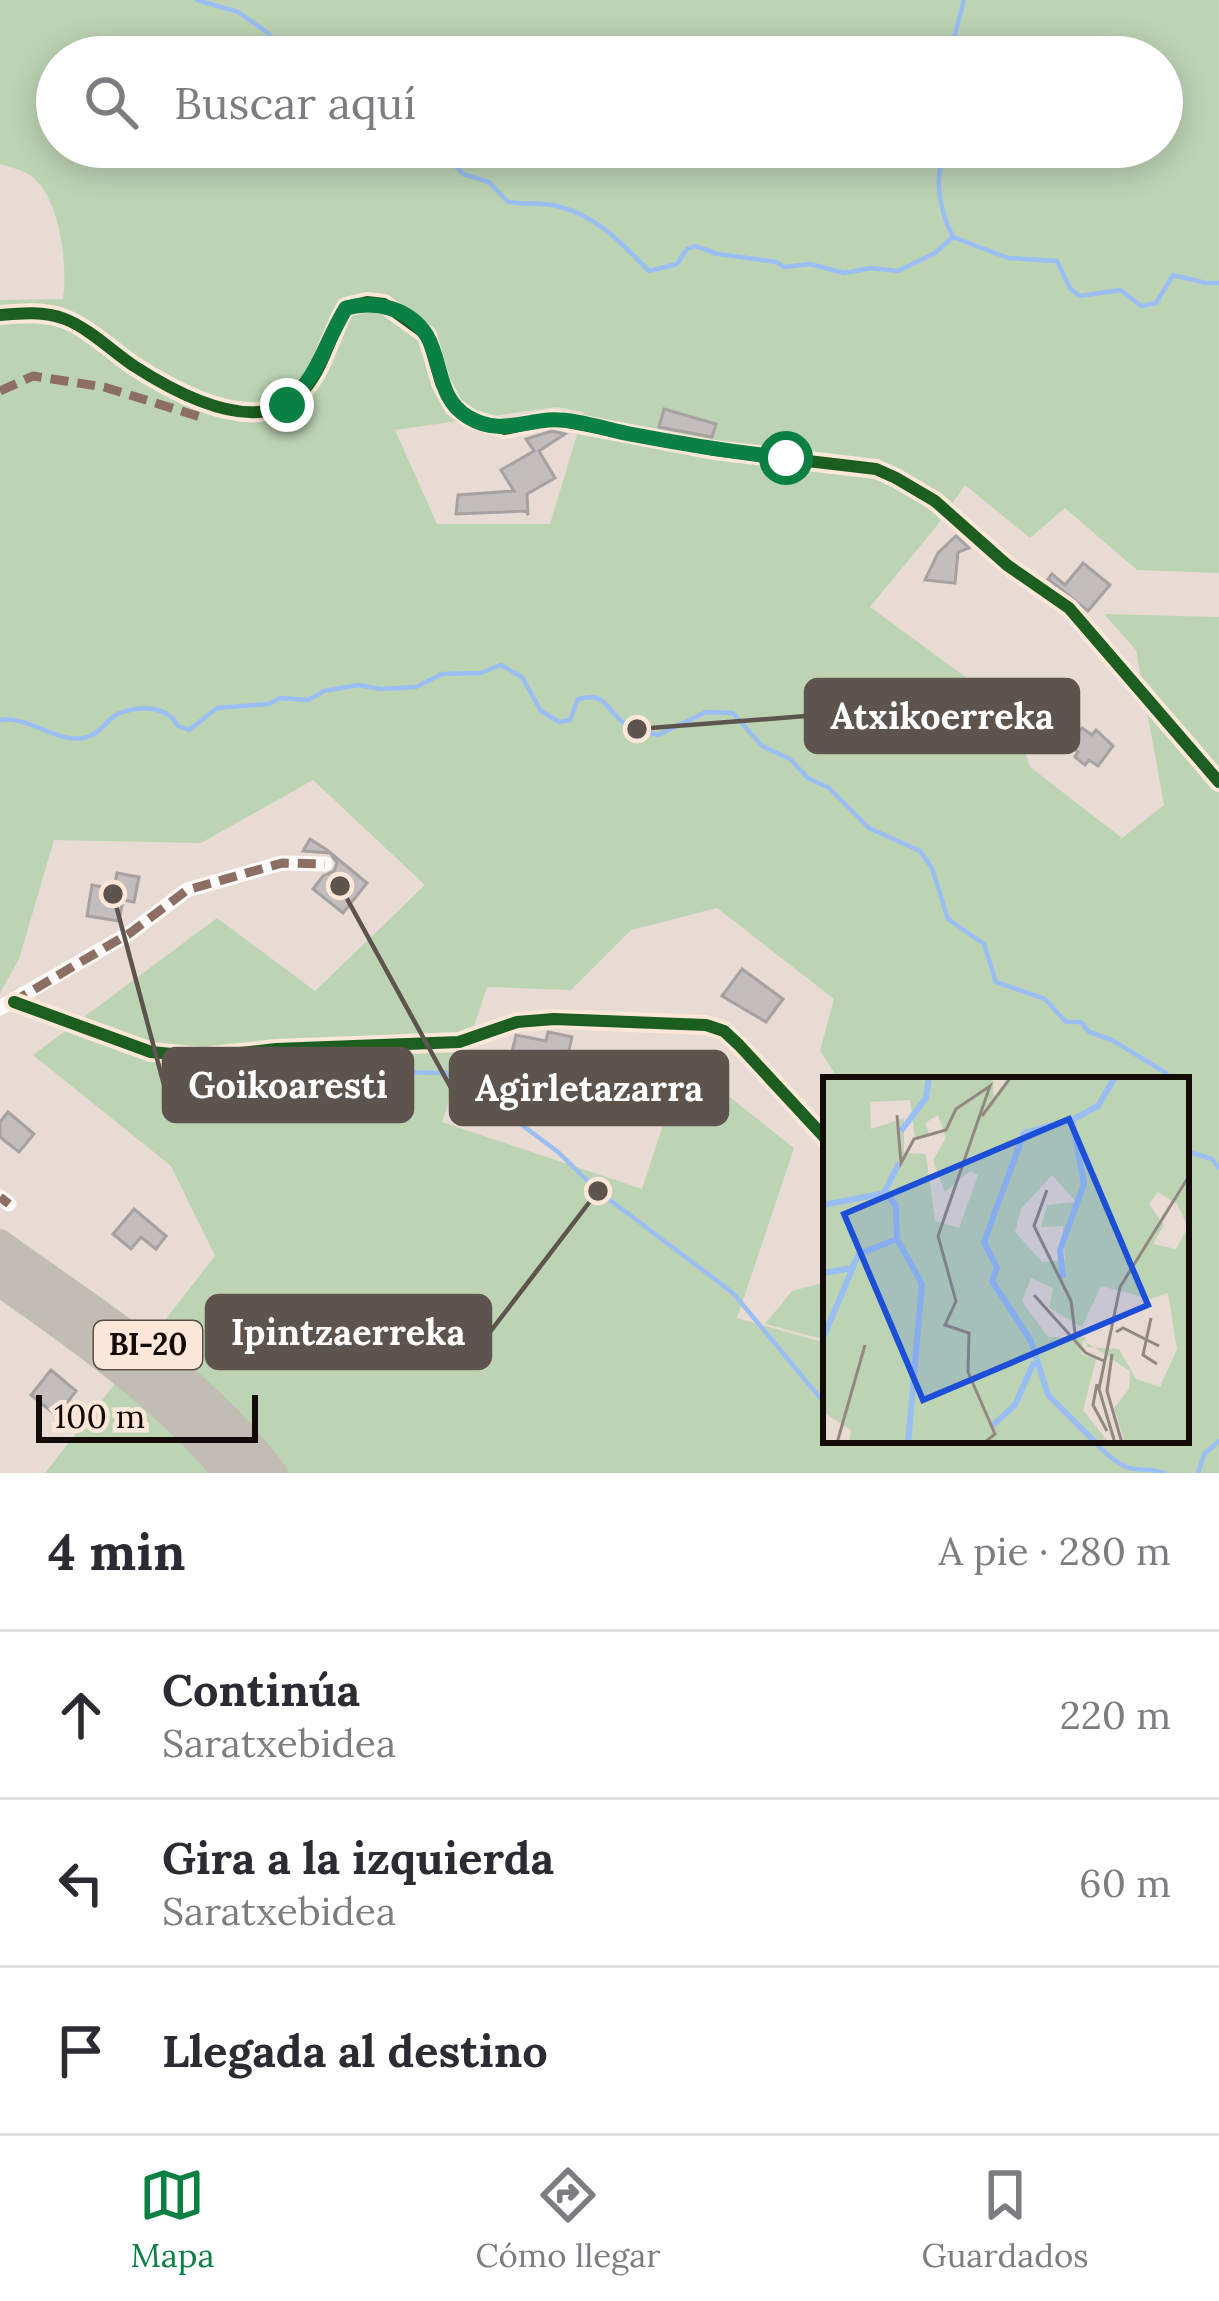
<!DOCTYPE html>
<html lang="es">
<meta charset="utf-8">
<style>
:root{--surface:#fff;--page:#f2f2f3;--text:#2b2b33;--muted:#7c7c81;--line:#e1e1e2;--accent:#0b8043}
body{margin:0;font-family:Lora,serif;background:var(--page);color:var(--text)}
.scale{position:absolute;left:36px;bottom:30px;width:222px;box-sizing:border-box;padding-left:12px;border:6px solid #120b07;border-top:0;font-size:33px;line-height:42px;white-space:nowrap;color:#120b07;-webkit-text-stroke:9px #fde7d8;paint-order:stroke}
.stop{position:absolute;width:36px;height:36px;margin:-27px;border:9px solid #0b8043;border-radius:50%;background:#fff}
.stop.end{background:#0b8043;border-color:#fff;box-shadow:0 3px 12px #0008}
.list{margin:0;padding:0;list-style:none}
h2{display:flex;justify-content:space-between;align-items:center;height:156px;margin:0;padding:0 48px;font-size:51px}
h2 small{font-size:39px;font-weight:400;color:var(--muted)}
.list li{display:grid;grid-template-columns:78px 1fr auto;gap:36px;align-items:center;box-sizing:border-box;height:168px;padding:0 48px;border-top:3px solid var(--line)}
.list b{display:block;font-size:45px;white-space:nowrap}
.list p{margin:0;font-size:39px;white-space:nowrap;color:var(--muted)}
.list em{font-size:39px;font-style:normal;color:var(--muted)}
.icon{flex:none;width:66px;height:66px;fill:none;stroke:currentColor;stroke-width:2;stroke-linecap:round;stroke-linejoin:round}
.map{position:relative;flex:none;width:1219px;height:1473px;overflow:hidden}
.search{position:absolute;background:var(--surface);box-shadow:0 6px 30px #0003;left:36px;right:36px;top:36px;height:132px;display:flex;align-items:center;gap:30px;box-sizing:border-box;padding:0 42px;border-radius:66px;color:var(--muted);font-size:45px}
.sheet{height:660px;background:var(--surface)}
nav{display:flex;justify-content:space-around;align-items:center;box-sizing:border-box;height:168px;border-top:3px solid var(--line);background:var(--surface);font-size:33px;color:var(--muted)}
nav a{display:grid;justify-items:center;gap:6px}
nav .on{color:var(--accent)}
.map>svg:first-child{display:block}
.green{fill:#bdd4b4;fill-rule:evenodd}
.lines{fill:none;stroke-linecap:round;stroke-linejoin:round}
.stream{stroke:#9bbef2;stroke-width:4.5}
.building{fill:#c4bdbe;stroke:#a8a1a1;stroke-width:3}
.minor{stroke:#fbfaf8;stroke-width:15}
.primary{stroke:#c1bdb4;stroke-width:24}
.quiet{stroke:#8d6e63;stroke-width:9;stroke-dasharray:18 9;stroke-linecap:butt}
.cycleway-casing{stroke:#fde7d8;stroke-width:20}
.cycleway{stroke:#1b5e20;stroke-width:12}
.route{stroke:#0b8043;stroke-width:15}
.labels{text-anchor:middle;stroke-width:12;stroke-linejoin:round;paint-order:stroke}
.shield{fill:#fde7d8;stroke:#584d46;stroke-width:3}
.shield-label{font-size:30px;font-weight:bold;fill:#120b07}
.inset-river{fill:none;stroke:#9bbef2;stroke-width:6}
.inset-road{fill:none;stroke:#928881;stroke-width:3}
.view{fill:#1d4ed8;fill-opacity:0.15;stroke:#1d4ed8;stroke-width:6}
.inset-edge{fill:none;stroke:#120b07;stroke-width:6}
.leader{fill:none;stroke:#5d544e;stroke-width:4.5}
.callout-dot{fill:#5d544e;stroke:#fde7d8;stroke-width:4.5}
.callout{fill:#5d544e;stroke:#5d544e;stroke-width:4.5}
.callout-label{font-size:36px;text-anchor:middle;font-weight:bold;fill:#fff}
</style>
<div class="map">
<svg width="1219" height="1473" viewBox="0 0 1219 1473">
<rect width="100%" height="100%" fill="#e7dbd3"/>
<path class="green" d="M0,0H1219V573L1137,570L1065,508L1030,538L965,485L935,528L870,607L1012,711L1030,767L1122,838L1164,805L1136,650L1104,614L1219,617V1473H45L215,1256L171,1166L33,1055L217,918L315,991L425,885L313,780L201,843L54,840L19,959L0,993V300L63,299C68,266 60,192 28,174C20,169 9,167 0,164ZM57,57H1162V147H57ZM556,407L584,412L550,524H437L395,430ZM717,908L834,999L820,1051L839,1080H1186V1440H826V1343L737,1318L794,1148L684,1061L642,1189L442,1122L487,987L571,990L631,930Z
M826,1282V1340L765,1324L792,1291Z"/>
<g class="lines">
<path class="stream" d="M197,0L238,12L268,33L283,57
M949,57L964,0
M423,147L437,158L451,161L463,174L489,182L508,202C524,205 541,202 557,206C598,216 622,244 649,271L677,264L687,249L695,246L718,254L776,262L784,267L810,264L844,273L871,268L898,271L935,253L953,237
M948,147C932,173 939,210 953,237L1008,258L1057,261L1070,288L1079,296L1121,290L1141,306L1156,303L1173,275L1206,283H1219
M0,720C31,715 61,748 90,736C103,731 108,717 120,713C142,705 167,706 178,726L189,730L217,708L269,704L280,698L308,700L324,691L358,685L381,689L416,687L442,674L480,673L501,665L522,677L541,711L559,722L570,720L578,699C604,693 603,703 619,719C629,728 646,732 658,735L706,712L733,713L762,746L790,759L808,778L829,788L869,828L920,851L932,868L948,919L984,944L996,982L1045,999L1066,1022H1081L1089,1032L1112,1040L1166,1073L1170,1080
M339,1061L375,1072L447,1073L510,1116L558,1152L598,1191L733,1293L826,1405
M1186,1151L1212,1159L1219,1168
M1092,1440C1104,1451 1117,1466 1134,1469C1146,1471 1151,1468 1164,1473
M1198,1473L1204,1454L1219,1441"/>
</g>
<path class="building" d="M664,409L716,424L712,437L659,427Z
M552,431L565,434L539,451L555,478L527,494L528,515L526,511L456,514L458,495L514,491L501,470L534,451L526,439Z
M956,536L969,548L958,552L955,583L925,580L938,553Z
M1083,563L1110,585L1088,611L1048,579L1052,574L1065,585Z
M1082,728L1092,735L1096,730L1113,746L1098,766L1089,760L1085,765L1075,757L1078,752L1069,746Z
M310,839L327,850L367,883L343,913L313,889L323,876L334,871L337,863L330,853L303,851Z
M117,873L139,877L134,902L123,900L119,921L87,916L92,885L114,889Z
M742,969L783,999L766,1022L722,996Z
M548,1032L572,1037L562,1081L545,1078L542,1092L534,1090L531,1106L512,1101L519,1071L508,1069L516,1035L546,1041Z
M8,1112L34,1134L19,1152L0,1137V1122Z
M134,1209L166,1236L156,1249L141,1237L131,1249L113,1234Z
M51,1370L76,1391L57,1416L31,1395Z"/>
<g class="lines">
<path class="minor" d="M0,315C22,313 44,311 65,319C90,329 112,351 134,366C179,395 260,439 304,390C325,366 330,334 346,307L367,302L384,304L427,335L441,383L454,407L471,419L505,429L552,419L714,450L876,469L896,478L935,501L1007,565L1069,608L1219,782
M14,1002L151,1052L203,1057L276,1049L459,1042L517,1022L554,1019L706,1025L724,1031L739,1045L826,1139
M0,1008L130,933L187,890L282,863L325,864
M0,1197L9,1204"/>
<path class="primary" d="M0,1241C98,1312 203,1374 276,1473
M0,1262L178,1394L250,1473
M0,1285C81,1342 160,1397 224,1473"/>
<path class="quiet" d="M0,391L33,376L104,387L207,419
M11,1003L130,933L187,890L282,863L325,864
M0,1197L9,1204"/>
<defs>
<path id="cycleway" d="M0,315C22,313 44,311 65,319C90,329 112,351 134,366C179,395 260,439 304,390C325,366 330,334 346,307L367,302L384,304L427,335L441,383L454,407L471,419L505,429L552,419L714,450L876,469L896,478L935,501L1007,565L1069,608L1219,782
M14,1002L151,1052L203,1057L276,1049L459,1042L517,1022L554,1019L706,1025L724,1031L739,1045L826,1139"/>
</defs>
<use href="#cycleway" class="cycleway-casing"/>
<use href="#cycleway" class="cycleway"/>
</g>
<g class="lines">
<path class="route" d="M287,405C320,374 324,344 346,308C375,300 410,308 427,336C443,364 437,398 468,417C496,434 518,423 548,420C573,418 605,429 630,434C682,444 733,452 786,458"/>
</g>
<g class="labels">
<rect class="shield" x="94" y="1321" width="108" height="48" rx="9"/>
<g class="shield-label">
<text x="148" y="1355">BI-20</text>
</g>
</g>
<g transform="translate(823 1077)">
<rect width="366" height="366" fill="#e7dbd3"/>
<path d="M0,0H170L171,25L190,0H366V366H302L291,331L306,312L307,294L260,263L258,277L273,282L260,333L286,366H26L28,353L0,335ZM87,23L92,60L106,57L102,46L115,38L123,61L110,83L122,115L147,94L155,98L136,151L112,144L103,77L81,76V41L48,52L47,25ZM229,98L253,125L224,128L218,150L240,149L242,183L219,185L192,155L198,132ZM335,115L354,127L365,150L353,172L330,167L341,148L326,127ZM208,201L230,211L226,231L259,250L278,209L327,222L345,216L354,272L337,310L313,302L296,272L264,270L262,260H225L199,224Z" fill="#bdd4b4" fill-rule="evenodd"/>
<path class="inset-river" d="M249,43L201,56L161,165L174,191L169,204L208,264L225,318L273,366M78,54L103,21L106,0M0,128L62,116M74,162L99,207L85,366M0,196L29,191L36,177L74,162L73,129L62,114L76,86M240,201L237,173L261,107L249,43L275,29L292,0M0,261L31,188M170,348L192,328L211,285"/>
<path class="inset-road" d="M74,38L78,86L91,62L123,53L133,32L167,9L115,159L133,224L122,248L146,256L145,295L172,357L161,366M159,39L188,0M224,113L211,149L248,224L252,256M211,218L263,276L281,284M328,241L320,278L334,287M293,255L300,251L336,269M289,277L284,314L299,366M274,307L270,328L284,354M14,366L42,268M292,366L276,312L297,210L366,99"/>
<path class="view" d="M246,42L325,228L100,323L21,137Z"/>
<rect width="366" height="366" class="inset-edge"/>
</g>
<path class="leader" d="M637 729L806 716M113 894L164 1085M340 886L451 1088M598 1191L490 1332"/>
<g class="callout-dot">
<circle cx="637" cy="729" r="12"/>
<circle cx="113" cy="894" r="12"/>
<circle cx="340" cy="886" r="12"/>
<circle cx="598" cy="1191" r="12"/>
</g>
<g class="callout">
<rect x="806" y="680" width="272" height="72" rx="12"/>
<rect x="164" y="1049" width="248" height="72" rx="12"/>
<rect x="451" y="1052" width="276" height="72" rx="12"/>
<rect x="207" y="1296" width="283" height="72" rx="12"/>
</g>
<g class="callout-label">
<text x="942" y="729">Atxikoerreka</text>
<text x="288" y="1098">Goikoaresti</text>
<text x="589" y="1101">Agirletazarra</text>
<text x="348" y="1345">Ipintzaerreka</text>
</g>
</svg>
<div class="scale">100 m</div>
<div class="stop" style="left:786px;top:458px"></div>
<div class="stop end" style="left:287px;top:405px"></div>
<div class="search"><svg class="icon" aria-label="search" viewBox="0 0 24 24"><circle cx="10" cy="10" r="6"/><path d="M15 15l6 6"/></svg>Buscar aquí</div>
</div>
<section class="sheet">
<h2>4 min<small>A pie · 280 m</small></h2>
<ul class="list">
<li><svg class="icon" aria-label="ahead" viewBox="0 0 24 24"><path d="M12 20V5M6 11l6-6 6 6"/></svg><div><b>Continúa</b><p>Saratxebidea</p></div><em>220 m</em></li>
<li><svg class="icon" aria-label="left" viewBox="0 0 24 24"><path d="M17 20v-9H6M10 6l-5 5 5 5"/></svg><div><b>Gira a la izquierda</b><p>Saratxebidea</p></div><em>60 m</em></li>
<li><svg class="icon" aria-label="arrive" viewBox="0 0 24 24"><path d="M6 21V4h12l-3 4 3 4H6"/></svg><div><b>Llegada al destino</b></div></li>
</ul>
</section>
<nav>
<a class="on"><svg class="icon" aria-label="map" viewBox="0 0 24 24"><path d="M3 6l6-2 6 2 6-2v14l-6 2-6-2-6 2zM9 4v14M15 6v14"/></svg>Mapa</a>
<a><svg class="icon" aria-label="directions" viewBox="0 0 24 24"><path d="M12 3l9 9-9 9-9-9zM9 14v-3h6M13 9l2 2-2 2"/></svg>Cómo llegar</a>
<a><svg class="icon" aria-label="saved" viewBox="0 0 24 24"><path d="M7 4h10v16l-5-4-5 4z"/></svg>Guardados</a>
</nav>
